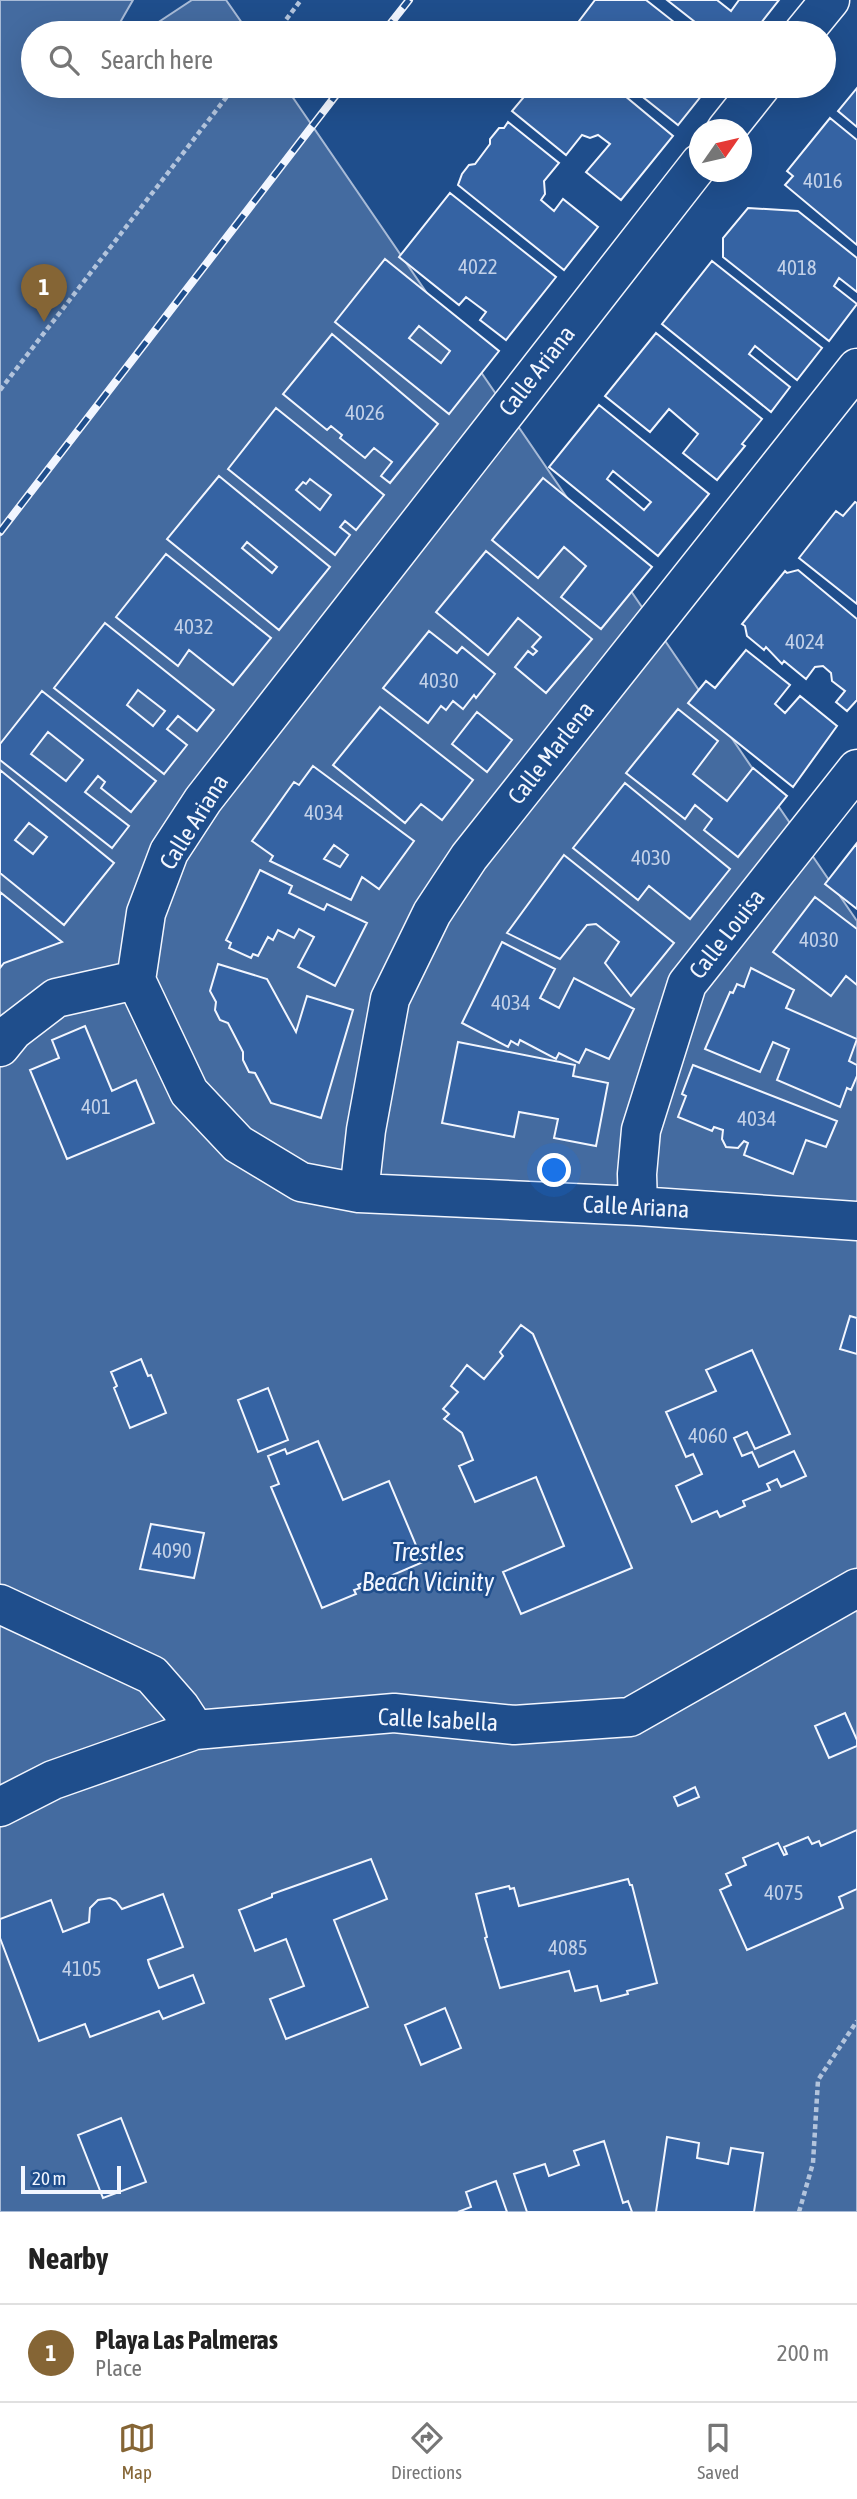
<!DOCTYPE html>
<style>
:root{--surface:#fff;--page:#f6f6f6;--text:#222;--muted:#767676;--line:#e0e0e0;--accent:#856535}
body{margin:0;font-family:"Asap Condensed",sans-serif;background:var(--page);color:var(--text)}
.compass{position:absolute;left:689px;top:119px;width:63px;height:63px;border-radius:50%;background:var(--surface);box-shadow:0 7px 28px #0002;rotate:56deg}
.scale{position:absolute;left:21px;bottom:18px;width:100px;box-sizing:border-box;padding-left:7px;border:4px solid #f2f6ff;border-top:0;font-size:19px;line-height:24px;white-space:nowrap;color:#f2f6ff;-webkit-text-stroke:5px #1f4e8c;paint-order:stroke}
.you{position:absolute;left:555px;top:1171px;width:24px;height:24px;margin:-18px;border:5px solid #fff;border-radius:50%;background:#1a73e8;box-shadow:0 0 0 10px #1a73e833}
.badge{display:grid;place-items:center;width:46px;height:46px;border-radius:50%;background:var(--accent);color:#fff;font-size:23px;font-weight:700}
.pin{position:absolute;translate:-50% -58px;filter:drop-shadow(0 2px 4px #0008)}
.pin::after{content:'';position:absolute;top:37px;width:24px;height:21px;background:inherit;clip-path:polygon(0 0,100% 0,50% 100%)}
.list{margin:0;padding:0;list-style:none}
h2{display:flex;justify-content:space-between;align-items:center;height:91px;margin:0;padding:0 28px;font-size:30px}
h2 small{font-size:23px;font-weight:400;color:var(--muted)}
.list li{display:grid;grid-template-columns:46px 1fr auto;gap:21px;align-items:center;box-sizing:border-box;height:98px;padding:0 28px;border-top:2px solid var(--line)}
.list b{display:block;font-size:26px;white-space:nowrap}
.list p{margin:0;font-size:23px;white-space:nowrap;color:var(--muted)}
.list em{font-size:23px;font-style:normal;color:var(--muted)}
.icon{flex:none;width:38px;height:38px;fill:none;stroke:currentColor;stroke-width:2;stroke-linecap:round;stroke-linejoin:round}
.map{position:relative;flex:none;width:857px;height:2212px;overflow:hidden}
.search{position:absolute;background:var(--surface);box-shadow:0 7px 28px #0002;left:21px;right:21px;top:21px;height:77px;display:flex;align-items:center;gap:18px;box-sizing:border-box;padding:0 24px;border-radius:38px;color:var(--muted);font-size:26px}
.sheet{height:189px;background:var(--surface)}
nav{display:flex;justify-content:space-around;align-items:center;box-sizing:border-box;height:98px;border-top:2px solid var(--line);background:var(--surface);font-size:19px;color:var(--muted)}
nav a{display:grid;justify-items:center;gap:4px}
nav .on{color:var(--accent)}
.map>svg:first-child{display:block}
.water{fill:#446ba0;stroke:#a8bbd7;stroke-width:2}
.building{fill:#3563a3;stroke:#f2f6ff;stroke-width:2;fill-rule:evenodd}
.lines{fill:none;stroke-linecap:round;stroke-linejoin:round}
.minor-casing{stroke:#f2f6ff;stroke-width:41}
.path{stroke:#b3c4dc;stroke-width:4.5;stroke-dasharray:5 3.5;stroke-linecap:butt}
.minor{stroke:#1f4e8c;stroke-width:38}
.rail-casing{stroke:#f2f6ff;stroke-width:8}
.rail{stroke:#1f4e8c;stroke-width:5;stroke-dasharray:16;stroke-linecap:butt}
.labels{text-anchor:middle;stroke-width:5;stroke-linejoin:round;paint-order:stroke}
.number-label{font-size:21px;fill:#c3d1e8}
.street-label{font-size:24px;fill:#f2f6ff;stroke:#1f4e8c}
.water-label{font-size:26px;font-style:italic;fill:#f2f6ff;stroke:#1f4e8c}
</style>
<div class="map">
<svg width="857" height="2212" viewBox="0 0 857 2212">
<rect width="100%" height="100%" fill="#1f4e8c"/>
<path class="water" d="M0,0H133L114,33H33V86H285L857,921V2212H0Z
M192,0H226L249,33H142Z"/>
<path class="building" d="M595,0H646L674,22L664,33H578L573,29Z
M667,0H717L731,11L739,0H779L753,33H709Z
M533,86H613L673,136L621,200L586,172L610,144L598,135L590,138L582,135L566,155L512,111Z
M629,86H701L706,90L678,125Z
M857,88V127L838,111Z
M830,118L857,140V245L785,185L793,176L787,171Z
M508,122L559,163L544,181L545,194L541,200L554,211L563,199L598,227L564,270L458,185L462,174L469,165L475,164L490,144V139L499,128H504Z
M450,193L556,277L506,340L480,320L486,312L466,297L459,305L399,257Z
M748,208L798,211L857,258V292L839,278L834,286L857,304L829,341L723,257V238Z
M385,259L499,351L449,414L335,322ZM419,326L450,351L441,363L409,338Z
M712,261L822,348L797,380L755,346L749,354L790,387L771,412L662,324Z
M656,333L762,419L742,444L745,446L717,480L683,453L698,434L669,409L650,432L605,396Z
M332,334L438,424L390,483L381,476L392,462L374,448L365,458L340,438L342,435L331,426L327,430L283,394Z
M599,405L709,494L658,556L549,467ZM613,471L651,502L644,510L607,479Z
M276,408L384,495L356,530L345,521L340,527L350,535L335,555L228,469ZM310,479L331,495L320,510L296,490L303,482L306,484Z
M219,476L330,567L279,630L167,539ZM247,542L277,567L272,573L242,548Z
M543,478L652,567L601,629L561,597L586,566L564,547L538,578L492,540Z
M855,502L857,503V604L799,558L836,511L843,516Z
M486,551L592,639L546,693L515,667L528,651L533,655L537,651L532,647L541,637L518,618L488,655L436,612Z
M166,554L271,638L233,685L189,650L178,666L116,617Z
M798,570L857,619V700L847,711L836,702L845,691L832,681L831,673L823,666L815,667L806,679L784,661L782,664L766,647L764,650L747,636L745,626L742,624L785,571L787,573Z
M105,623L214,710L197,731L178,716L167,729L187,745L164,774L54,688ZM138,690L165,711L153,726L127,705Z
M429,631L457,653L462,647L495,674L476,698L474,695L463,709L453,701L446,710L441,706L428,723L383,688Z
M746,650L790,685L775,704L785,713L800,696L837,726L793,787L688,703L706,681L715,688Z
M42,691L156,781L131,812L101,788L105,782L98,776L85,792L129,826L112,848L0,760V744ZM48,732L83,760L66,781L31,754Z
M380,707L473,780L442,820L421,804L405,823L333,765Z
M678,709L718,741L693,774L727,801L753,768L787,796L738,857L704,830L712,819L695,805L685,819L626,773Z
M477,712L512,740L487,772L452,744Z
M313,766L414,841L379,889L362,877L351,900L270,861L273,856L252,841L294,782L299,785ZM334,845L348,855L340,867L324,859Z
M0,770L114,863L64,925L0,873ZM29,823L47,837L33,854L15,840Z
M625,783L730,869L690,919L649,886L638,900L573,848Z
M857,843V909L825,884Z
M564,855L674,943L631,996L605,963L619,942L596,924L587,925L560,959L507,933Z
M260,870L292,886L289,893L324,910L327,904L367,923L335,986L298,967L314,937L299,929L294,938L278,930L273,940L268,937L258,956L253,954L251,958L229,948L231,943L226,940Z
M0,892L62,942L4,963L0,968Z
M815,897L857,929V985L846,976L831,996L773,952Z
M502,942L555,969L540,998L559,1008L574,978L634,1009L609,1059L586,1049L579,1063L559,1053L556,1059L520,1040L518,1045L511,1041L508,1047L462,1023Z
M218,964L267,979L296,1032L307,996L353,1010L321,1118L271,1103L255,1073L249,1072L243,1060V1052L228,1023L220,1020L215,1010L216,1002L210,991Z
M751,968L794,990L786,1008L857,1039L849,1061L857,1065V1076L851,1090L847,1088L840,1107L777,1080L789,1049L773,1042L760,1072L705,1049L730,992L733,993L737,984L744,987Z
M85,1026L112,1091L136,1080L154,1123L67,1159L30,1070L59,1058L52,1040Z
M458,1042L575,1065L573,1076L608,1083L596,1146L554,1138L558,1119L519,1112L514,1137L442,1123Z
M693,1065L837,1121L826,1147L806,1140L793,1174L744,1155L748,1143L744,1141L738,1148L726,1147L722,1139L723,1130L714,1127L712,1131L678,1117L686,1096L682,1094Z
M850,1316L857,1318V1354L840,1349Z
M521,1325L533,1334L632,1568L521,1614L503,1572L564,1546L536,1477L475,1502L459,1466L473,1460L462,1433L444,1419L449,1414L443,1409L458,1392L451,1386L467,1365L484,1379L503,1356L500,1352Z
M752,1350L790,1434L755,1449L747,1432L734,1438L742,1456L752,1452L759,1467L794,1451L806,1476L781,1487L777,1479L767,1484L770,1490L743,1501L745,1506L720,1517L717,1511L692,1522L676,1486L702,1474L693,1454L686,1457L666,1412L716,1391L706,1370Z
M141,1359L148,1376L151,1375L166,1413L130,1428L114,1388L117,1386L111,1372Z
M268,1388L288,1440L258,1452L238,1400Z
M318,1441L343,1500L389,1481L423,1562L379,1581L377,1577L358,1585L360,1588L354,1590L356,1594L322,1608L271,1487L279,1484L268,1456L285,1449L287,1454Z
M151,1524L204,1533L194,1578L140,1569Z
M845,1713L857,1740V1746L829,1758L815,1726Z
M695,1787L699,1797L678,1806L674,1797Z
M857,1830V1889L839,1897L843,1908L747,1950L720,1890L731,1885L726,1874L746,1865L743,1858L778,1843L784,1855L787,1854L784,1847L808,1837L812,1844L819,1841L821,1846Z
M371,1859L387,1899L334,1920L368,2007L286,2039L270,1999L304,1986L286,1939L255,1951L239,1910L272,1897V1894Z
M628,1879L630,1885H632L657,1983L627,1991L628,1994L601,2001L597,1986L575,1991L569,1971L500,1988L485,1938L487,1937L476,1894L509,1886L510,1889L514,1888L519,1906Z
M163,1894L183,1947L148,1960L149,1964L159,1988L193,1975L204,2003L163,2019L159,2011L90,2037L85,2024L39,2041L0,1938V1919L51,1900L63,1932L89,1922L90,1908L98,1900L110,1898L116,1901L122,1909Z
M445,2008L461,2048L421,2065L405,2025Z
M121,2118L146,2182L103,2198L78,2135Z
M667,2137L699,2143L697,2158L728,2164L731,2148L763,2153L754,2212H656Z
M604,2141L623,2203L628,2201L632,2212H527L514,2174L545,2164L549,2176L579,2165L574,2151Z
M496,2181L507,2212H458L471,2207L466,2192Z"/>
<g class="lines">
<defs>
<path id="minor" d="M803,33L830,0
M726,130L761,86
M700,163L203,800L169,852L146,913L136,980L189,1092L238,1144L301,1182L359,1193L638,1206L857,1221
M0,1047L13,1031L56,998L136,980
M359,1193L366,1130L390,999L432,913L469,857L857,368
M638,1206L637,1174L641,1130L687,984L857,769
M0,1604L152,1675L180,1707L195,1730
M0,1807L53,1780L195,1730L394,1713L514,1725L630,1717L857,1588"/>
</defs>
<use href="#minor" class="minor-casing"/>
<path class="path" d="M276,33L301,0
M0,390L235,86
M799,2212L813,2163L818,2080L857,2021"/>
<use href="#minor" class="minor"/>
<defs>
<path id="rail" d="M383,33L409,0
M0,532L343,86"/>
</defs>
<use href="#rail" class="rail-casing"/>
<use href="#rail" class="rail"/>
</g>
<g class="labels">
<g class="number-label">
<text x="823" y="188">4016</text>
<text x="478" y="274">4022</text>
<text x="797" y="275">4018</text>
<text x="365" y="420">4026</text>
<text x="194" y="634">4032</text>
<text x="805" y="649">4024</text>
<text x="439" y="688">4030</text>
<text x="324" y="820">4034</text>
<text x="651" y="865">4030</text>
<text x="819" y="947">4030</text>
<text x="511" y="1010">4034</text>
<text x="96" y="1114">401</text>
<text x="757" y="1126">4034</text>
<text x="708" y="1443">4060</text>
<text x="172" y="1558">4090</text>
<text x="784" y="1900">4075</text>
<text x="568" y="1955">4085</text>
<text x="82" y="1976">4105</text>
</g>
<g class="street-label">
<text transform="translate(537 371) rotate(-52)" y="8">Calle Ariana</text>
<text transform="translate(551 753) rotate(-52)" y="8">Calle Marlena</text>
<text transform="translate(194 822) rotate(-58)" y="8">Calle Ariana</text>
<text transform="translate(727 934) rotate(-52)" y="8">Calle Louisa</text>
<text transform="translate(636 1207) rotate(3)" y="8">Calle Ariana</text>
<text transform="translate(438 1720) rotate(3)" y="8">Calle Isabella</text>
</g>
<g class="water-label">
<text x="428" y="1561">Trestles<tspan x="428" dy="30">Beach Vicinity</tspan></text>
</g>
</g>
</svg>
<svg class="compass" viewBox="-18 -18 36 36"><path d="M0-13l5 13h-10z" fill="#e53935"/><path d="M0 13l5-13h-10z" fill="#767676"/></svg>
<div class="scale">20 m</div>
<div class="you"></div>
<div class="pin badge" style="left:44px;top:322px">1</div>
<div class="search"><svg class="icon" aria-label="search" viewBox="0 0 24 24"><circle cx="10" cy="10" r="6"/><path d="M15 15l6 6"/></svg>Search here</div>
</div>
<section class="sheet">
<h2>Nearby<small></small></h2>
<ul class="list">
<li><span class="badge">1</span><div><b>Playa Las Palmeras</b><p>Place</p></div><em>200 m</em></li>
</ul>
</section>
<nav>
<a class="on"><svg class="icon" aria-label="map" viewBox="0 0 24 24"><path d="M3 6l6-2 6 2 6-2v14l-6 2-6-2-6 2zM9 4v14M15 6v14"/></svg>Map</a>
<a><svg class="icon" aria-label="directions" viewBox="0 0 24 24"><path d="M12 3l9 9-9 9-9-9zM9 14v-3h6M13 9l2 2-2 2"/></svg>Directions</a>
<a><svg class="icon" aria-label="saved" viewBox="0 0 24 24"><path d="M7 4h10v16l-5-4-5 4z"/></svg>Saved</a>
</nav>
